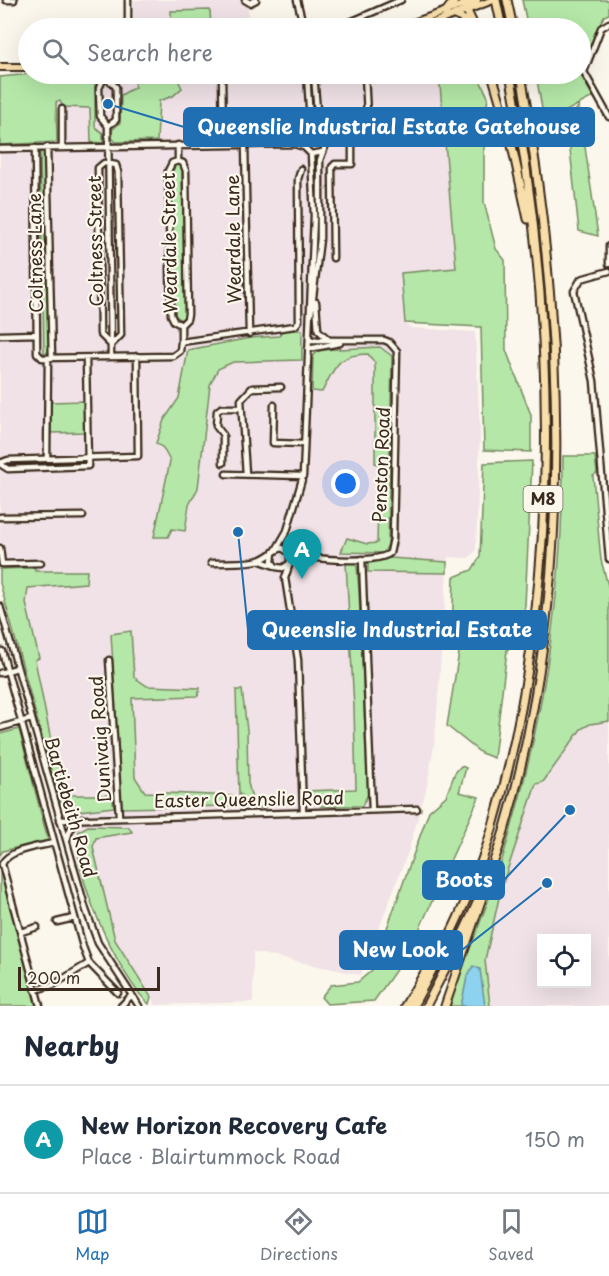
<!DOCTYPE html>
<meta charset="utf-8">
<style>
:root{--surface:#fff;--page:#f6f6f7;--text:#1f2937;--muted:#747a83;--line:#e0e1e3;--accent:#1f6fb2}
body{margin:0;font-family:"Playpen Sans",sans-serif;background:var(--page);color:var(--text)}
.controls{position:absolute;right:18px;bottom:18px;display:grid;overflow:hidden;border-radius:0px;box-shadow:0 6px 24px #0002}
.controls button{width:54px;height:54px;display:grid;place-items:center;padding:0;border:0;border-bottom:2px solid var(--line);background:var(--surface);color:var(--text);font:30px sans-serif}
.scale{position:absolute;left:18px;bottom:15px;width:142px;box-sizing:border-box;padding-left:6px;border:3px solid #3b2a1e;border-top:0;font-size:16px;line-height:21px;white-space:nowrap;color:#3b2a1e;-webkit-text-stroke:4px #fbf7ec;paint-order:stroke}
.you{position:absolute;left:346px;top:484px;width:21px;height:21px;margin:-15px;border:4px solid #fff;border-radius:50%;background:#1a73e8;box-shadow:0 0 0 9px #1a73e833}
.badge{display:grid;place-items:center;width:39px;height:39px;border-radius:50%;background:var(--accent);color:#fff;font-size:20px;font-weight:700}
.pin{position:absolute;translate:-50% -50px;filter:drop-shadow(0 2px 3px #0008)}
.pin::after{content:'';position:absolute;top:32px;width:21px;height:18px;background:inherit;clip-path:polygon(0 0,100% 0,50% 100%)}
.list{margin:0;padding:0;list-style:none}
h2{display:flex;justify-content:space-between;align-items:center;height:78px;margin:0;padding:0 24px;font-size:26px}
h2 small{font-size:20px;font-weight:400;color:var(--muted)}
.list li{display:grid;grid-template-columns:39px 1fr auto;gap:18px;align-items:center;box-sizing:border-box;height:108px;padding:0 24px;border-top:2px solid var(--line)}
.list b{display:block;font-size:22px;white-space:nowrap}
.list p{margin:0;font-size:20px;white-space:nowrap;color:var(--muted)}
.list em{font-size:20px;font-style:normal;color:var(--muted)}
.icon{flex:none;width:33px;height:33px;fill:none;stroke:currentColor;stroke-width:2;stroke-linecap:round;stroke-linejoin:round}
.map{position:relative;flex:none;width:609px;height:1006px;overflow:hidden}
.search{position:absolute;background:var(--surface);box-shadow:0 6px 24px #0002;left:18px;right:18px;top:18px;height:66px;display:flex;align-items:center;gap:15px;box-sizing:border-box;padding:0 21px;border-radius:33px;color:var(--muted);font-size:22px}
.sheet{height:186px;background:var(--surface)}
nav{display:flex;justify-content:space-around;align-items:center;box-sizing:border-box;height:84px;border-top:2px solid var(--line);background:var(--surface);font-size:16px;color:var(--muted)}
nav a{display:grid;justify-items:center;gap:3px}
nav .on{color:var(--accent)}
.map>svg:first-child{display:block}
.built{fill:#f0e2e6;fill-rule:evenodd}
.green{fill:#b5e8a8;stroke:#788963;stroke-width:1.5}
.water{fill:#8dd2ee;stroke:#6c8f9b;stroke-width:1.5}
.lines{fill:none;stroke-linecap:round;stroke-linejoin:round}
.minor-casing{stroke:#3b2a1e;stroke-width:9}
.major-casing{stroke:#3b2a1e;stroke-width:10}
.highway-casing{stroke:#3b2a1e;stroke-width:11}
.minor{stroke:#fbf7ec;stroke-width:4.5}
.major{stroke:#f8deab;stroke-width:6}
.highway{stroke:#f8deab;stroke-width:7}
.labels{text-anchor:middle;stroke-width:4.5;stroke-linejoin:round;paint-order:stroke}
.shield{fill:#fbf7ec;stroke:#75685c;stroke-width:1.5}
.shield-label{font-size:16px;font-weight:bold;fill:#3b2a1e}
.street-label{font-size:18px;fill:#3b2a1e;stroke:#fbf7ec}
.leader{fill:none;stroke:#1f6fb2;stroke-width:2}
.callout-dot{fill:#1f6fb2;stroke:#fbf7ec;stroke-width:2}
.callout{fill:#1f6fb2;stroke:#1f6fb2;stroke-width:2}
.callout-label{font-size:20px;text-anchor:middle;font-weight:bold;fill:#fff}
</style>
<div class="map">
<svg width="609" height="1006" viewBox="0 0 609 1006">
<rect width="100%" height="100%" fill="#fbf7ec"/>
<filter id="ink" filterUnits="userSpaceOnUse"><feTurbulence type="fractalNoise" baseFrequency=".0167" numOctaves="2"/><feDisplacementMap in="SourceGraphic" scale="12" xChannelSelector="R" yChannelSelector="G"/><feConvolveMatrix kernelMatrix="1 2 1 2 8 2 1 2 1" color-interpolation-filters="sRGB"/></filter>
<g filter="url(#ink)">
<path class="built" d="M134,0H240L248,6V28H133Z
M55,74H439L456,268L401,273L405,323L411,328L475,332L480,432L476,550L469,558L448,557L435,739L427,786L409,849L361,975L253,952V1002L156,1005L115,940L92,847L95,839L76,842L70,812L62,804L55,785L0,583V145L57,141Z
M609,721V1006H490L485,960L501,889L536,784L543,781L581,729L590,724ZM542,938H586V984H542Z"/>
<path class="green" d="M522,0H609V14L604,16L581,64L580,28H528Z
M210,10L211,28H172L171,11Z
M31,74H98L95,82V127L103,133V143L91,142L90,108L63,107L60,101L56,102L57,142L0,145V77Z
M439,74H477L488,97L484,129V202L496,249L505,260L506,350L531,415V452L484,450L481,327L405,323L401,273L456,268Z
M536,74H580L593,97L566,111L547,138Z
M135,80H178L182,88L173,96L159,101L157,141L116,142L112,138V130L120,123L121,95L135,87Z
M579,106L598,236L579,231L567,122Z
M40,150L46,153L49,351L44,354Z
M176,164H180L182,171L185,316L181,320L175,315L170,177Z
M282,330H302V360L233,362L218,369L210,385L198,488L189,505L185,531L172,529L168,537H154L170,461L163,448L156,443L164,420L179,398L188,350L250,338L279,336Z
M380,347L392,356L388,544L384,553L341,552L347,538L367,544L377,543L379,465L375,463V363L368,354C337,354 335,367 322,392L312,391L313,356L319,350Z
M85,401V432L51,433L50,402Z
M563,456H595L597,473L593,476L601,560L609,589V721L590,724L581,729L543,782L536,784L501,889L485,960L490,1006H447C468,952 491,899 507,843C545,716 563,588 563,456Z
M532,461L525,605L520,639L507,650L494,758L481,753L447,726L460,646L452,634L454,577L472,570L480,557L484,463Z
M390,558L447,562V573L368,572V562Z
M354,562L357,567L359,591L368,794L362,806H321L309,801L307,791L356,789L354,707L346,563Z
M35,568V571H87L86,583L28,588L26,603L39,658L35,660L53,751L68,795H112L114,807L70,812L62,804L55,785L0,583V569Z
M131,631L134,677L147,686L200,688L198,696L132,698L135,777L145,792L232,796L228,806L122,808L111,634Z
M236,690H242L247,730L248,783L252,799L266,800L265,808L243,804L242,795H239Z
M19,729L48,840L3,851L0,855V734Z
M461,766L466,768L459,792L479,797L410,950L374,1001L327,1004L321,997L331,985L358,982L372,970L429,811L446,796L455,773Z
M88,826L129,827L132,832L96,838L93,847L115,940L151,997L149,1004C120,979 68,867 79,831Z
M0,868L36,1006H0Z"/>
<path class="water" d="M473,966L480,969L485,1006H461L467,977Z"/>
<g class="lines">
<defs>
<path id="minor" d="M6,0H14
M245,0L250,3L256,0
M297,0L304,28
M609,23L601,28L584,72L609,117
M35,26L124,27L128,23V0
M324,28L341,26L401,0
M106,74L99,88L100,116L108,126L111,356
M222,74L223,144
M307,74L310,122L307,135
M314,74L318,123L320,133L327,142L323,152L311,154L304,147V141L311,133H320
M106,77L116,87V120L108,126
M62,109V147
M334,122L344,119L356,121
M304,141L294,144L304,147
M327,142H343L349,138L356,121L367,115L365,74
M245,144L249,334
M178,145V161L183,163L186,171L188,314L187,319L181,325V342
M47,147L52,358
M35,148L37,353L42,358L173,356L180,351L181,342L295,326L299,321L298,179L301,169
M0,149L294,144
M178,161L172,163L168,171L171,315L174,321L181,325
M104,163L116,165L118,172L121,335L111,345L100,334L98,168Z
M609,246V264
M333,258L332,167L335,164H352V143L349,138
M609,271L581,279L574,291L594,381L609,559
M316,302L318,330L328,339
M311,314L320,239V160L323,152
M0,335L37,334
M308,349L340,343
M274,405L273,443L304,444
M47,458L48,358
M0,463L8,460L138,456L137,356
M223,463V435L216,426L217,411L221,408H240
M0,464L8,469L88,466L86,358
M226,474L303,476
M246,474L241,400L252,388L281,387
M0,517L83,516
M0,548L2,564L41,563
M276,550L287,531L303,476L314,216L311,154
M288,550C301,561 378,564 390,553L393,539L397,351L389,342L384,340H309
M362,559L372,810
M258,560L275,566
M211,563C227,562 245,564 260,560C269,557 274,550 282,548L290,553V563L283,568L276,567L272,562L273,552
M290,563L285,578L298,660L303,812
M0,606L86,910L98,943L139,1006
M2,651L83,947L89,963L118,993
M109,660L119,816
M0,673L17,668
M0,728L31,719
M60,820L417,809
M67,840L70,830L81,818
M57,922L74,918
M21,932L37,927
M35,990L53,985L89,963
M40,1006L2,864C9,849 38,847 54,843
M121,1006L131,996"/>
<path id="major" d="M399,28L477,0
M420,28L493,0
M0,67H28"/>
<path id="highway" d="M462,0L475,28
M496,0L502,28
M507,0L513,28
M445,13L455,0
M455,15L472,24
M492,74L509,132L528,219
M405,1006L438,950
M413,1006C444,949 475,889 493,826C563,588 557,316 510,74
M426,1006C455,950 486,892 504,831C576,586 565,322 521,74
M445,1006L485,889"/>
</defs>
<use href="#minor" class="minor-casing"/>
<use href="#major" class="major-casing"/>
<use href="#highway" class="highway-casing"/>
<use href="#minor" class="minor"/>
<use href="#major" class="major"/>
<use href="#highway" class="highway"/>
</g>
</g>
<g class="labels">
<rect class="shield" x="523.5" y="486" width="39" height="26" rx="4.5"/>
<g class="shield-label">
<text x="543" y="505">M8</text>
</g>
<g class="street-label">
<text transform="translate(234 239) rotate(-91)" y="6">Weardale Lane</text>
<text transform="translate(96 241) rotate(-91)" y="6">Coltness Street</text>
<text transform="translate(170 243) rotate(-91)" y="6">Weardale Street</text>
<text transform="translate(36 253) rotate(-91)" y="6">Coltness Lane</text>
<text transform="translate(382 465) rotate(-88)" y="6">Penston Road</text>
<text transform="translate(101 739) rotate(-94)" y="6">Dunivaig Road</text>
<text transform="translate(249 800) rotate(-1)" y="6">Easter Queenslie Road</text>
<text transform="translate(70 807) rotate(74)" y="6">Bartiebeith Road</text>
</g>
</g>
<path class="leader" d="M108 104L184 127M238 532L248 630M570 810L504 880M547 883L462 950"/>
<g class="callout-dot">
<circle cx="108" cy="104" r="6"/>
<circle cx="238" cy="532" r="6"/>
<circle cx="570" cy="810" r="6"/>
<circle cx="547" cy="883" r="6"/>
</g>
<g class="callout">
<rect x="184" y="108" width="410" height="38" rx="6"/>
<rect x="248" y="611" width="298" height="38" rx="6"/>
<rect x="423" y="861" width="81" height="38" rx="6"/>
<rect x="340" y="931" width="122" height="38" rx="6"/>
</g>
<g class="callout-label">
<text x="389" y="134">Queenslie Industrial Estate Gatehouse</text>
<text x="397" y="637">Queenslie Industrial Estate</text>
<text x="464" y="887">Boots</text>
<text x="401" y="957">New Look</text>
</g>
</svg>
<div class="controls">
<button><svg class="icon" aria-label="locate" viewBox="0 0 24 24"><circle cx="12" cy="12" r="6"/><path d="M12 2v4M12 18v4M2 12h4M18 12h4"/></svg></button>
</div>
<div class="scale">200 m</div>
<div class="you"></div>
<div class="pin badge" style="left:302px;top:579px;background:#0f9aa8">A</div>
<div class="search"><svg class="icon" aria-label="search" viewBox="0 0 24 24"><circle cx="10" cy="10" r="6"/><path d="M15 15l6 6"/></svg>Search here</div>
</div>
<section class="sheet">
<h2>Nearby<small></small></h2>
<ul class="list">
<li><span class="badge" style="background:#0f9aa8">A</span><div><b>New Horizon Recovery Cafe</b><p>Place · Blairtummock Road</p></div><em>150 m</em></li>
</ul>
</section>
<nav>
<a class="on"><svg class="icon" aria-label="map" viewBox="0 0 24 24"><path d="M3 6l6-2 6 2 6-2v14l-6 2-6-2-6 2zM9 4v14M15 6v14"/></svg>Map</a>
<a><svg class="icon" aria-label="directions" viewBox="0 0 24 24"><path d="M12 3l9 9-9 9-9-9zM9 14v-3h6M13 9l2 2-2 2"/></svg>Directions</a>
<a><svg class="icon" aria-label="saved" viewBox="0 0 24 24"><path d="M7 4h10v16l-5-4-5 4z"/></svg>Saved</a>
</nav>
